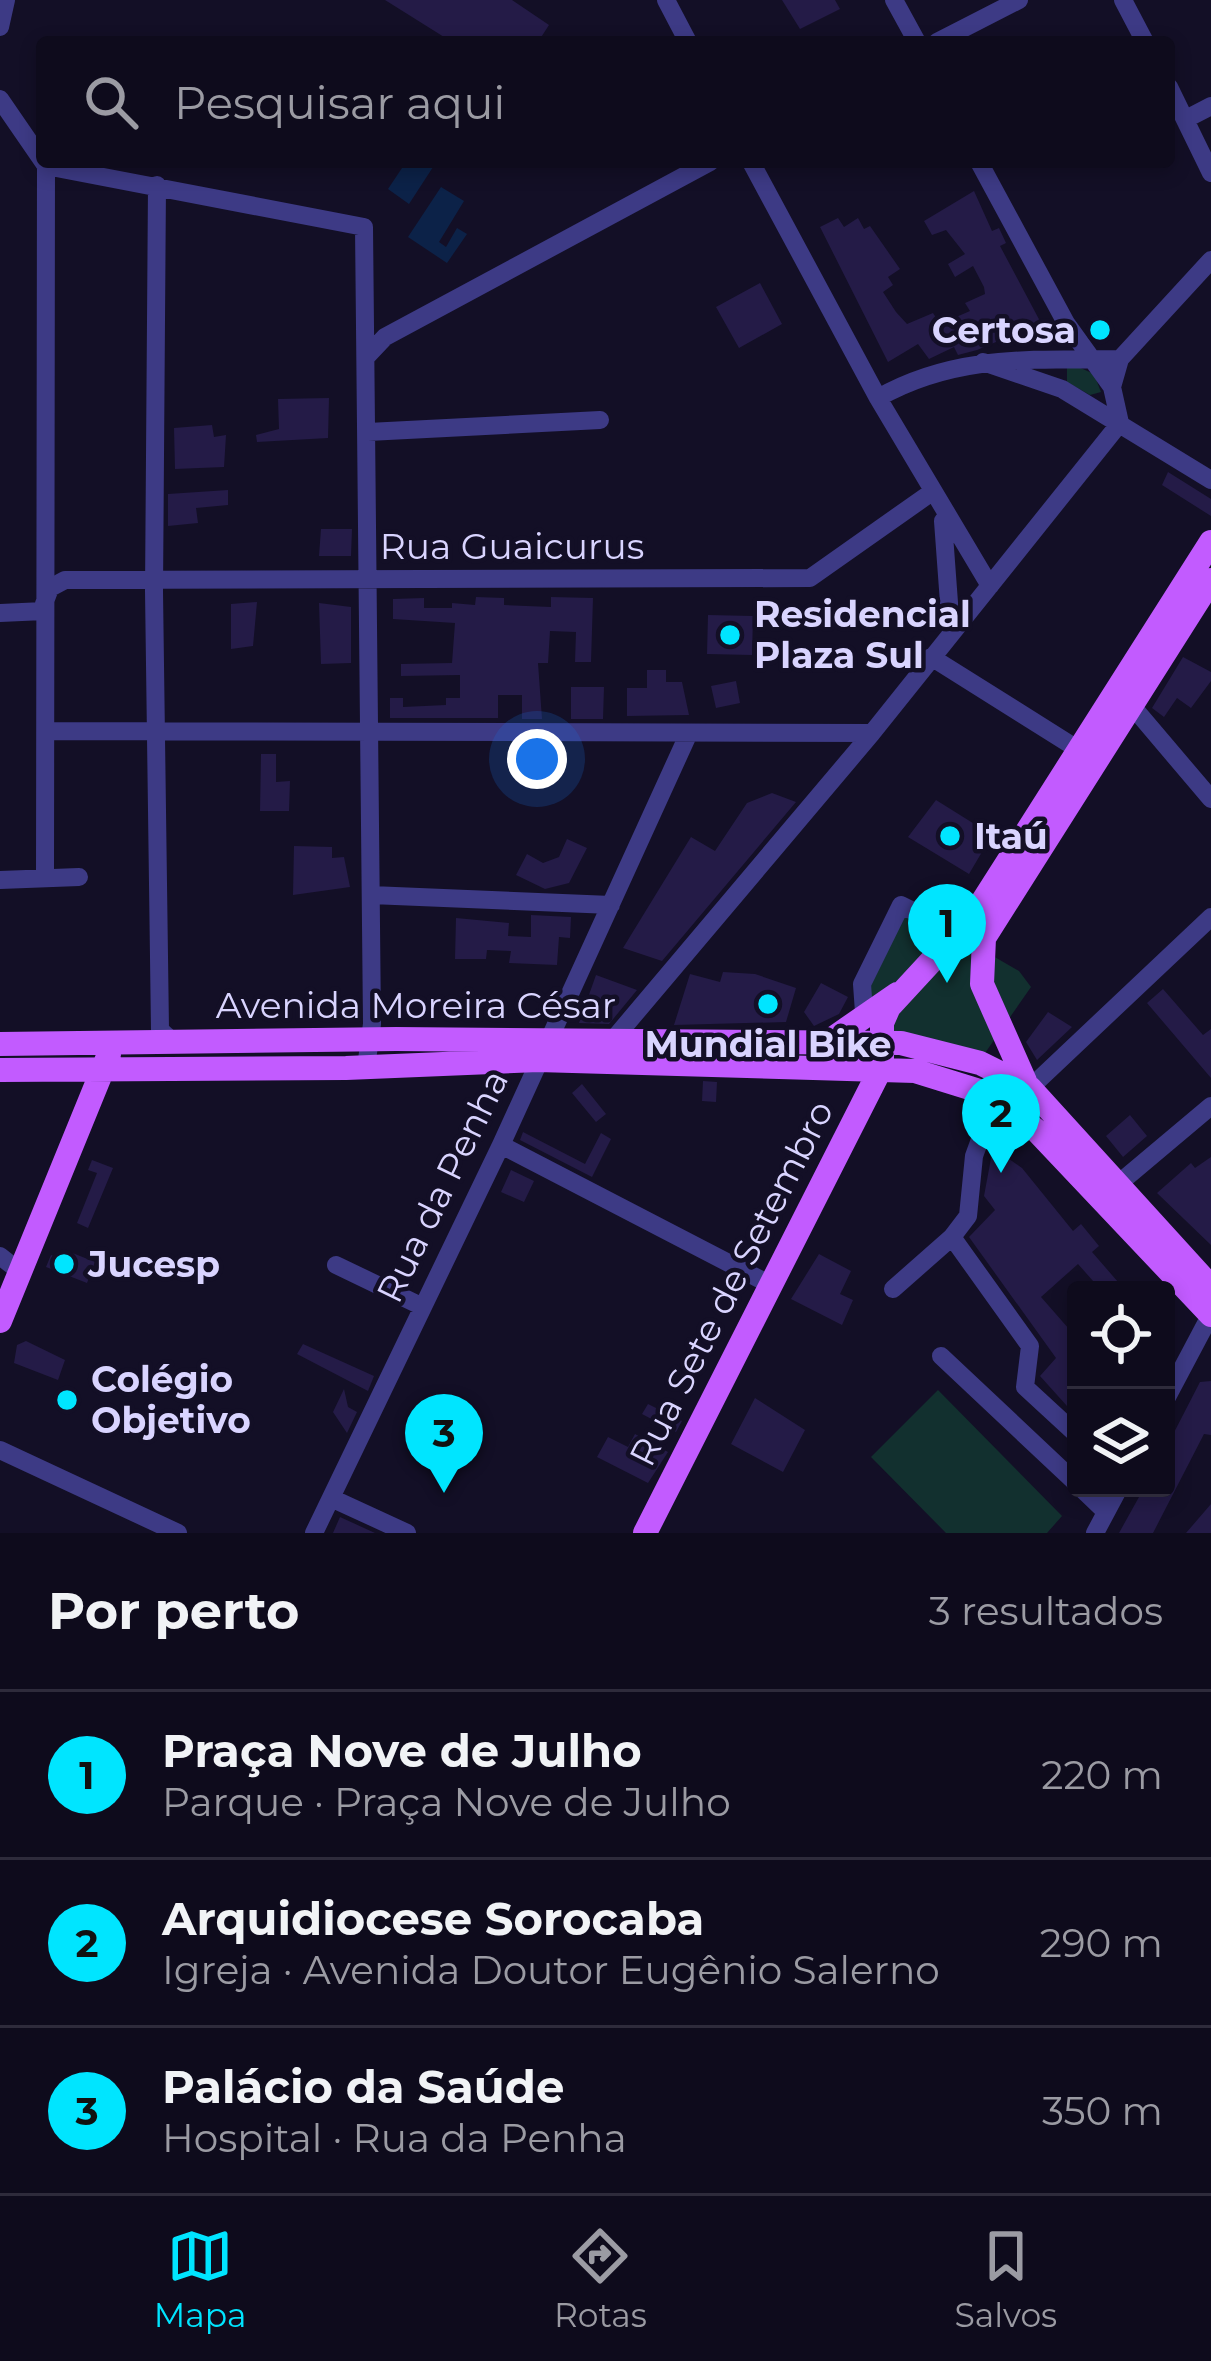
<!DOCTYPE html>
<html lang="pt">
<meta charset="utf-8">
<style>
:root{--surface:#0e0b1c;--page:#171425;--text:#f1f3f6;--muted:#9b9ba3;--line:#2e2b3b;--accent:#00e5ff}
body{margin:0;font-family:Montserrat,sans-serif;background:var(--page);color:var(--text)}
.controls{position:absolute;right:36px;bottom:36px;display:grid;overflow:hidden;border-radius:12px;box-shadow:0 6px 18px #0003}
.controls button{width:108px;height:108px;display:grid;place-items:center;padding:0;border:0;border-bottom:3px solid var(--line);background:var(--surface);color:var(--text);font:60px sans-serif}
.you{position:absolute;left:537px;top:759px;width:42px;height:42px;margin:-30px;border:9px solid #fff;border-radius:50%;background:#1a73e8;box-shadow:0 0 0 18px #1a73e833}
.badge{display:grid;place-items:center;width:78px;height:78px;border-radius:50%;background:var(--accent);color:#111;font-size:39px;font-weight:700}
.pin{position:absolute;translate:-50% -99px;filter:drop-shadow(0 3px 6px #0008)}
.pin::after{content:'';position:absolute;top:63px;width:42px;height:36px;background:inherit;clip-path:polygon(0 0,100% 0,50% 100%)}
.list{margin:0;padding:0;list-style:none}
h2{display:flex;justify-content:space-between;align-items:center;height:156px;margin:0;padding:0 48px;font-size:51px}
h2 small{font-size:39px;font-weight:400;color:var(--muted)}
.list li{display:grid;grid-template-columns:78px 1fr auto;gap:36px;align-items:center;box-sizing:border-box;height:168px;padding:0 48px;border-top:3px solid var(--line)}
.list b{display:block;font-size:45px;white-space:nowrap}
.list p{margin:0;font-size:39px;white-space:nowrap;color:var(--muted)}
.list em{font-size:39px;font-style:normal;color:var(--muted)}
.icon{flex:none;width:66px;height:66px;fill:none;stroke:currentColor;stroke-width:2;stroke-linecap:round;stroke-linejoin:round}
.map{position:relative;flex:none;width:1211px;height:1533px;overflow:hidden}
.search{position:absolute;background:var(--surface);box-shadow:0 6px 18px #0003;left:36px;right:36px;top:36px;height:132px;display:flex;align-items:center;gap:30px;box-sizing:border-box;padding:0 42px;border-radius:12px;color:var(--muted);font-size:45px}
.sheet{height:660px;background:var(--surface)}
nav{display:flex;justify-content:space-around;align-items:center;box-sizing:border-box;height:168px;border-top:3px solid var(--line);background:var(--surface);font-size:33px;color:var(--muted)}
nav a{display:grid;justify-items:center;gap:6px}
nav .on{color:var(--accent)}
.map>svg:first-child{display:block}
.green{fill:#12302f}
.water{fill:#0c2248}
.building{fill:#241b47}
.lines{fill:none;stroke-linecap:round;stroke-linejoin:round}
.minor{stroke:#3d3a85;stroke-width:18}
.major{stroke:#c25bff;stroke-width:24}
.poi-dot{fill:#00e5ff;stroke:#130f26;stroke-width:4.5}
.labels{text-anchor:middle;stroke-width:9;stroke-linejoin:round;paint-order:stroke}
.poi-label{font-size:36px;font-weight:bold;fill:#d9d4ff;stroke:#130f26;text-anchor:start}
.street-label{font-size:36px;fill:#d9d4ff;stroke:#130f26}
</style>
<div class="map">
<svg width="1211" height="1533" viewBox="0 0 1211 1533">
<rect width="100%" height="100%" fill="#130f26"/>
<path class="green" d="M1074,365L1094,374L1101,392L1090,395L1067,382V368Z
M910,908L1019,971L1031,987L983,1056L888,1032L868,1009L867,979Z
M938,1390L1062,1516L1047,1533H946L871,1457Z"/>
<path class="water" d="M406,162L435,164L409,204L388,189Z
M441,187L464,201L439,242L446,247L457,228L467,234L447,263L408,237Z"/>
<path class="building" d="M385,0H512L549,25L538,42H452Z
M782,0H835L840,9L800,29Z
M974,191L992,231L999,228L1006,243L1000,246L1041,323L977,350L958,355L954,347L929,359L918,344L888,362L820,227L838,218L844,227L858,218L864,229L870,226L900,269L888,277L893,285L883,292L896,312L907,324L933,313L940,324L970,311L965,303L985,294L984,287L973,266L955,277L948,264L965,254L946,230L932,235L924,221Z
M760,283L782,324L739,348L716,307Z
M329,398L328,438L257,442L256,435L279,429L278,399Z
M212,425L214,437L226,435L224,467L175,469L174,428Z
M1168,472L1211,499V516L1162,485Z
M228,490V505L196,508L198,523L168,526V494Z
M321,529H352L351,556H319Z
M476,597L504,598V605L551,607V597L593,598L591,662H575L576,632L550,631L548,663H538L542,719H522V695H498V718H390V698H403V707L446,705V698H460V675L401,676V664L452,663L455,623L393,619V599L424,598V608H452V603L475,605Z
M257,602L253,646L231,649V604Z
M319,603L351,607V663L321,664Z
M708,615L753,616L752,655L707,654Z
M1183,657L1211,672V681L1191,708L1177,698L1164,717L1152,708Z
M647,670H666V682H682L689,715L627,716V688H647Z
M736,681L740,703L716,708L711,686Z
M571,687H604L603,719H571Z
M261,754H276V782L290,781L289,811H260Z
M772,793L796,802L662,961L623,948L691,837L715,851L747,803Z
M936,800L992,835L969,874L908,837Z
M567,839L587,848L569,883L545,889L516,875L527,854L543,863L559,857Z
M294,846L332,847V858L344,857L350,887L293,895Z
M531,915L571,917L570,938L559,937L557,965L509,963L511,951L487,950L486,959H455L456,918L509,923L508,936L531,937Z
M723,972L755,974L796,988L786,1022L674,1025L690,974L720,982Z
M596,975L637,990L609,1024L579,1023Z
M821,983L848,997L839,1014L814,1026L804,1012Z
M1163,989L1203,1035L1211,1029V1078L1147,1003Z
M1048,1012L1072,1027L1037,1060L1026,1042Z
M703,1081L717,1082L716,1102L702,1101Z
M582,1084L606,1114L596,1122L572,1093Z
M1130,1115L1147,1136L1123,1157L1106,1136Z
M523,1132L585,1164L601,1133L611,1139L592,1177L520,1140Z
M995,1137L1007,1140L1002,1154L1022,1168L1073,1231L1081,1224L1099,1246L1092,1252L1125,1290H1101L1078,1264L1041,1297L1076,1337V1416L1040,1376L1056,1358L969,1237L995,1210L984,1196Z
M1211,1157V1245L1157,1193L1191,1163L1195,1168Z
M92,1160L113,1168L88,1228L77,1223L97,1173L88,1170Z
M511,1170L534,1181L524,1202L501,1192Z
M65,1250L95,1262L87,1283L46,1267L51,1255L61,1259Z
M819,1254L851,1271L840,1294L853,1300L842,1325L791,1299Z
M26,1341L65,1360L58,1380L14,1363L17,1345Z
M303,1344L374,1376L368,1391L297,1354Z
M1211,1381V1435L1204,1434L1153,1533H1119L1144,1488H1166V1448L1200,1382Z
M344,1389L348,1407L357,1412L347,1433L333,1412Z
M755,1398L805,1430L783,1472L731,1444Z
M648,1404L682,1421L676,1432L642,1414Z
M635,1434L668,1452L648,1483L597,1457L608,1437L628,1447Z
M1211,1504V1533H1186Z
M340,1517L375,1533H333Z"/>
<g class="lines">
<path class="minor" d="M666,0L688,42
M894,0L917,42
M1123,0L1145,42
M0,27L6,0
M937,42L1019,0
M1169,87L1211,173
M0,99L46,166
M1186,119L1211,106
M751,162L878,398L990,586
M979,162L1066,323L1112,387
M46,166L364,227L372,1024L366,1067
M157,185L154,591L160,1030L171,1040
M368,355L385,337L710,162
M983,362L1062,389L1211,480
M878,398C955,354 1034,360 1120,359
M1120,423L1112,387L1120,359L1211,260
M368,432L600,420
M943,521L951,630
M44,604L50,588L65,580L810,578L932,492
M0,613L44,611
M931,657L1079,750
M1121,705L1133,707L1211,799
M46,731L872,733
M45,878L46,166
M0,880L79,877
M371,895L611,905
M864,1012L862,984L901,905L959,934
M612,1041L872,733L1120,423
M1030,1088L1211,917
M995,1098L974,1156L968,1216L952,1237L1030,1346L1025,1387L1076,1434
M501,1145L771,1285
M1117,1185L1211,1106
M0,1256L19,1271
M336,1265L421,1306
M893,1289L952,1237
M941,1356L1076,1483
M1166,1399L1211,1314
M0,1450L178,1533
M1081,1488L1106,1512
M331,1498L407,1533
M314,1533L501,1145L688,735
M1095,1533L1119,1488"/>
<path class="major" d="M832,1039L897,994
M0,1044L396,1039L901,1043L980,1063L1030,1088L1211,1287
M0,1070L346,1068L538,1060L915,1071L989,1094L1037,1131L1211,1315
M1025,1081L982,984L984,938L1211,580
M0,1321L109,1054
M645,1533L882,1066V1023L889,1007L974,915L1211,542"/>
</g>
<g class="poi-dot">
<circle cx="1100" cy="330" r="12"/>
<circle cx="730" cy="635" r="12"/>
<circle cx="950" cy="836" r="12"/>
<circle cx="768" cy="1004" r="12"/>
<circle cx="64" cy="1264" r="12"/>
<circle cx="67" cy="1400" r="12"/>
</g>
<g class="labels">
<g class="poi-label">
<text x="1076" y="343" text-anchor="end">Certosa</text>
<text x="754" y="627">Residencial<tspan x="754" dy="41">Plaza Sul</tspan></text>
<text x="974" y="849">Itaú</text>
<text x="768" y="1057" text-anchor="middle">Mundial Bike</text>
<text x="88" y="1277">Jucesp</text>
<text x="91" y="1392">Colégio<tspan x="91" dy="41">Objetivo</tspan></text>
</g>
<g class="street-label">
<text x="512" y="559">Rua Guaicurus</text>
<text x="416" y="1018">Avenida Moreira César</text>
<text transform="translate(442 1186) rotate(-64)" y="13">Rua da Penha</text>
<text transform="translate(731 1283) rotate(-63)" y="13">Rua Sete de Setembro</text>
</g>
</g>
</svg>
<div class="controls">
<button><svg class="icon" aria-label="locate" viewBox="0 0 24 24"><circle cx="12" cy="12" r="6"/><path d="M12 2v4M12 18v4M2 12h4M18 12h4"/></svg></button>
<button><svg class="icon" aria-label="layers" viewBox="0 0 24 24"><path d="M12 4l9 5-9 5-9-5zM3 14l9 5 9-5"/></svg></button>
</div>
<div class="you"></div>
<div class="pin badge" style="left:947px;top:983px">1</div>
<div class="pin badge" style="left:1001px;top:1173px">2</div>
<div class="pin badge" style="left:444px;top:1493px">3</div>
<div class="search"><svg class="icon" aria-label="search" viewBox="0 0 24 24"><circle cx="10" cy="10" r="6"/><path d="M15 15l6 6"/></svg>Pesquisar aqui</div>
</div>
<section class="sheet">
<h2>Por perto<small>3 resultados</small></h2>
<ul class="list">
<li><span class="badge">1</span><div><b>Praça Nove de Julho</b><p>Parque · Praça Nove de Julho</p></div><em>220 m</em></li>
<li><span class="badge">2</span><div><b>Arquidiocese Sorocaba</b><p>Igreja · Avenida Doutor Eugênio Salerno</p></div><em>290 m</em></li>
<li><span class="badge">3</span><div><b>Palácio da Saúde</b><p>Hospital · Rua da Penha</p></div><em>350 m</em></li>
</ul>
</section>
<nav>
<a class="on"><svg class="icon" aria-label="map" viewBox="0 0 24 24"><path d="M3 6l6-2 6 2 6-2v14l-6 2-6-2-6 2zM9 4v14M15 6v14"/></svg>Mapa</a>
<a><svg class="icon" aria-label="directions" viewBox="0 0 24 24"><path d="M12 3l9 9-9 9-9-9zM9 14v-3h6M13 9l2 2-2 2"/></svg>Rotas</a>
<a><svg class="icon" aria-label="saved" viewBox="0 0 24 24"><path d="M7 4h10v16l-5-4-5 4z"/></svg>Salvos</a>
</nav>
